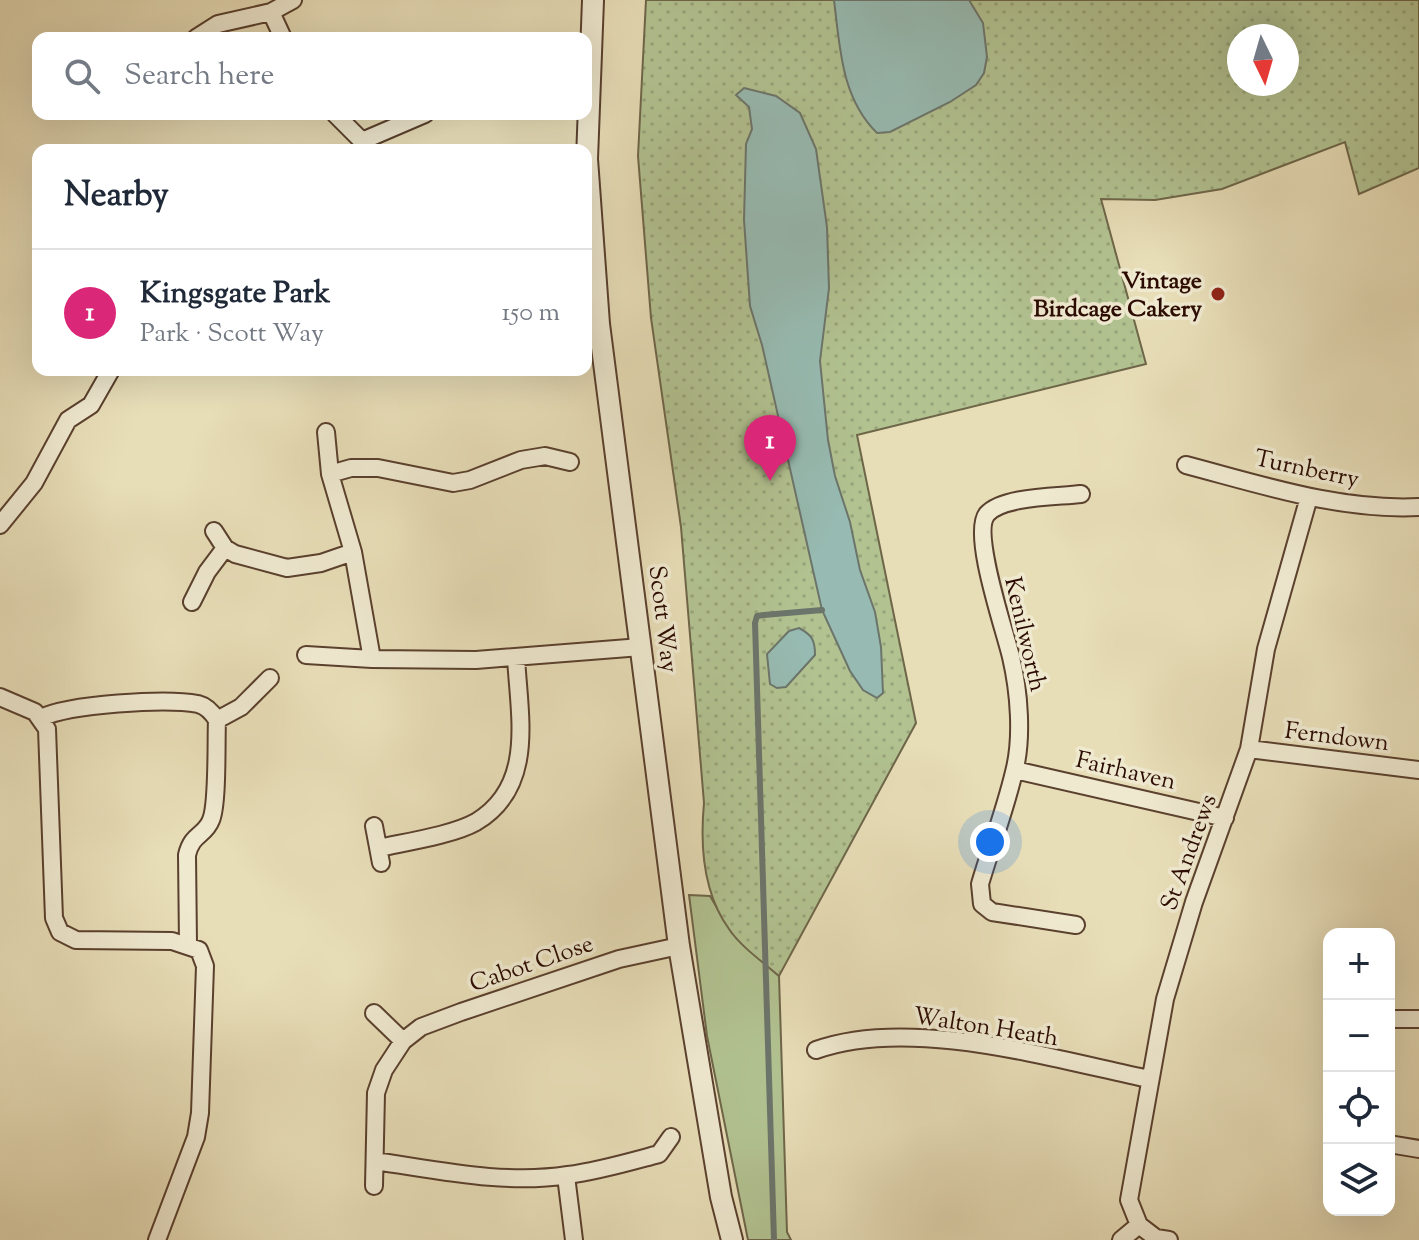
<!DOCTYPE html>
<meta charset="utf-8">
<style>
:root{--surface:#fff;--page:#f6f6f7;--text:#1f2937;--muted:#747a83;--line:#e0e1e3;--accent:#db2777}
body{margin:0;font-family:"Sorts Mill Goudy",serif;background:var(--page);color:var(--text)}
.controls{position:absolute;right:24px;bottom:24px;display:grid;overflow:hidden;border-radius:16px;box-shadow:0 8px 32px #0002}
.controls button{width:72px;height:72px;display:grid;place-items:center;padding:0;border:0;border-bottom:2px solid var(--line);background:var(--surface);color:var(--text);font:40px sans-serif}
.compass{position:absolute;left:1227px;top:24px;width:72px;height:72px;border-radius:50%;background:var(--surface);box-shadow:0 8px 32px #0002;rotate:175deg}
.you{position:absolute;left:990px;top:842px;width:28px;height:28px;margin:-20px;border:6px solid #fff;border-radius:50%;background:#1a73e8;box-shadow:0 0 0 12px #1a73e833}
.badge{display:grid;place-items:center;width:52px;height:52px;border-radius:50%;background:var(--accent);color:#fff;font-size:26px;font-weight:700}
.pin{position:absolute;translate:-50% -66px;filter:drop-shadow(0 2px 4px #0008)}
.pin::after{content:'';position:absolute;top:42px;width:28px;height:24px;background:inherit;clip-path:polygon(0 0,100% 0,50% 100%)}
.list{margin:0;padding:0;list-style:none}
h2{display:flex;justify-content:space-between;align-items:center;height:104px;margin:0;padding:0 32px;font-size:34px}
h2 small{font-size:26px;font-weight:400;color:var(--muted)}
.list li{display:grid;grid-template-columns:52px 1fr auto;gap:24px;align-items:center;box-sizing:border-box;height:128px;padding:0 32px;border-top:2px solid var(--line)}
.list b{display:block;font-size:30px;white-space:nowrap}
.list p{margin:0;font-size:26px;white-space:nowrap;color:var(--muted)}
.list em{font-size:26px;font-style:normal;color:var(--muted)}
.icon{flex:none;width:44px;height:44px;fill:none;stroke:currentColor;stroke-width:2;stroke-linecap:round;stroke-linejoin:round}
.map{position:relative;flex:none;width:1419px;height:1240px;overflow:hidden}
.search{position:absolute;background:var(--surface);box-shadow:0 8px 32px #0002;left:32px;top:32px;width:560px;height:88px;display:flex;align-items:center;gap:20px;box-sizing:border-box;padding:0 28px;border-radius:16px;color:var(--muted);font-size:30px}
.panel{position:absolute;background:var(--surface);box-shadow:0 8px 32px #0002;left:32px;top:144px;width:560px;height:232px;border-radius:16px}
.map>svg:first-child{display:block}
.grass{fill:#b2c291;stroke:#6e6649;stroke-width:2}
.park{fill:url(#park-dots);stroke:#6e6649;stroke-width:2;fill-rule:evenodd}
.water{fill:#97bbb2;stroke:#6c756b;stroke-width:2}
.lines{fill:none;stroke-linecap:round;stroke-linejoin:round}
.stream{stroke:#6c756b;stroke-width:6}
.minor-casing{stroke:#5a402e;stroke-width:20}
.tertiary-casing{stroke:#5a402e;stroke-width:24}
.minor{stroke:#efe9d0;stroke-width:16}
.tertiary{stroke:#efe9d0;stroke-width:20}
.poi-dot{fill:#8f2418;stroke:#efe9d0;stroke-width:3}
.labels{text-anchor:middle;stroke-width:7;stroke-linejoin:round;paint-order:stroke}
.poi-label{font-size:24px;font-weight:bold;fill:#2b0b01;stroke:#efe9d0;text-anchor:end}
.street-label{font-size:24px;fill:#2b0b01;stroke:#efe9d0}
</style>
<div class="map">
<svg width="1419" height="1240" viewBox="0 0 1419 1240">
<defs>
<pattern id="park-dots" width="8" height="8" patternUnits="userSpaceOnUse" patternTransform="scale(2)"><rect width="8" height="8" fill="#b2c291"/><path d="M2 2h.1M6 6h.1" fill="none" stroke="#99a57b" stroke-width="1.8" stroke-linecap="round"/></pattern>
</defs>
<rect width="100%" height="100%" fill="#e7ddb7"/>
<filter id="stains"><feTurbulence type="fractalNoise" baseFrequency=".0025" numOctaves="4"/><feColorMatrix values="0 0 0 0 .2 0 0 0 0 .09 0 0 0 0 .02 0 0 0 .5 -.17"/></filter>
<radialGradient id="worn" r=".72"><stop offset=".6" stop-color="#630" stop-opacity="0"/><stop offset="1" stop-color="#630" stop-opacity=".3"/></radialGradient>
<path class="grass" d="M689,895L710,896L732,933L779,976L787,1232L791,1240H748L707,1036Z"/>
<path class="park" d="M646,0H1419V168L1359,194L1345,142L1222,189L1155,200L1101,199L1146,364L857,435L916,723L779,976C763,962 741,947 729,929C703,893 700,845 704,803L681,527L651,318L638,156ZM1239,36H1287V84H1239Z"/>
<path class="water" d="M834,0H969L983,23L987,57L984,73L976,85L950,102L890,132L877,133C841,98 840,47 834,0Z
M744,88L776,96L800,113L816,149L827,227L829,288L820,361L828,440L835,476L850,522L860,570L875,612L881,647L883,693L877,698L863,690L850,671L822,610L762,345L750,306L744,220L746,144L752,129L749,107L736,95Z
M799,628C812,635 815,640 815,655L786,687L777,688L770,684L767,654L789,631Z"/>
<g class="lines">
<path class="stream" d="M774,1240L755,623L757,616L764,615L822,610"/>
<defs>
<path id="minor" d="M271,12L283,38
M196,38L218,24L271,12L293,0
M335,114L362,141L364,149
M362,141L425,114
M326,432L330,474L353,552L372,659
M1186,465C1262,485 1340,511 1419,507
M330,474L351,468H378L453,483L470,480L521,460L545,456L570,462
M0,525L34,483L68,420L91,405L111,370
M214,531L225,548L235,554L287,568L321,563L353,552
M192,602L207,572L225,548
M306,655L372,659L476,660L641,647
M0,697L35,712L47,729L54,918L60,932L76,940L172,941L199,950L205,966L200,1113L196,1137L157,1240
M41,718C69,704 166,698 198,704C206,706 212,712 217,720C216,741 218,804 211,820C205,836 192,833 187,855L188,944
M217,720L241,707L270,678
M1249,749L1419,770
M1015,770L1225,818
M374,826L381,863
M379,848C406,842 453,835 476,822C536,786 519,716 516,657
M1076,925L992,912L982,904L980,884C991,847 1005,810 1014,772C1023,738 1019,691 1011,657C1005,631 971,533 987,514C1003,496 1057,497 1081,494
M374,1013L403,1041
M1389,1019H1419
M816,1050C910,1016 1053,1059 1149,1079
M1389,1144L1419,1149
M375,1161C438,1170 504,1185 568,1175C599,1171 629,1162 659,1154L671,1137
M566,1176L574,1240
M374,1186L376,1093L384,1070L403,1041L421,1027L461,1012L619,959L679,946
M1139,1225L1129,1200L1165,999L1194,902L1249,749L1266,649L1309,497
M1139,1225L1156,1238L1169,1240
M1121,1240L1139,1225"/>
<path id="tertiary" d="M593,0L587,159L599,324L679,946L721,1197L732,1240"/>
</defs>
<use href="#minor" class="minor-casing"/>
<use href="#tertiary" class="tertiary-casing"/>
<use href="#minor" class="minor"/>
<use href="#tertiary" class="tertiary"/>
</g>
<circle class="poi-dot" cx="1218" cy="294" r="8"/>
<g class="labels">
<g class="poi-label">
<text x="1202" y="288">Vintage<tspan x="1202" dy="28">Birdcage Cakery</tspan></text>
</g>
<g class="street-label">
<text transform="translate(1307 468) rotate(12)" y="8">Turnberry</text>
<text transform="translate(664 619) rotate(83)" y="8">Scott Way</text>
<text transform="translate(1026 634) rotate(77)" y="8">Kenilworth</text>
<text transform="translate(1337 736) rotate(7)" y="8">Ferndown</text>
<text transform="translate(1126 770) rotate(13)" y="8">Fairhaven</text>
<text transform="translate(1188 852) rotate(-70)" y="8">St Andrews</text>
<text transform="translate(531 963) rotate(-19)" y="8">Cabot Close</text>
<text transform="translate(986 1026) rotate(9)" y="8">Walton Heath</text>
</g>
</g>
<rect width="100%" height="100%" filter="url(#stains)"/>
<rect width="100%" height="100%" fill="url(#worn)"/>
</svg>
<div class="controls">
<button>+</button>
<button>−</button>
<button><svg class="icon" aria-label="locate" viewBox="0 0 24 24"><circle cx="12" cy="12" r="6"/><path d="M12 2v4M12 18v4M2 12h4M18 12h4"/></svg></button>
<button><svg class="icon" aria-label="layers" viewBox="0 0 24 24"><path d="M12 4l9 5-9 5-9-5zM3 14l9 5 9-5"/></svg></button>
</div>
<svg class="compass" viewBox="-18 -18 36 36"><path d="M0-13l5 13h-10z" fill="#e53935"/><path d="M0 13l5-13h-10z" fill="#747a83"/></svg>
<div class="you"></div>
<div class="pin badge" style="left:770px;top:481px">1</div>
<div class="search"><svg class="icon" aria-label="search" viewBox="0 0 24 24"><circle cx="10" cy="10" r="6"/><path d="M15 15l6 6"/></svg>Search here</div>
<section class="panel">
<h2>Nearby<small></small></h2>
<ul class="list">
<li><span class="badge">1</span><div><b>Kingsgate Park</b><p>Park · Scott Way</p></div><em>150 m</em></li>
</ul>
</section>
</div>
